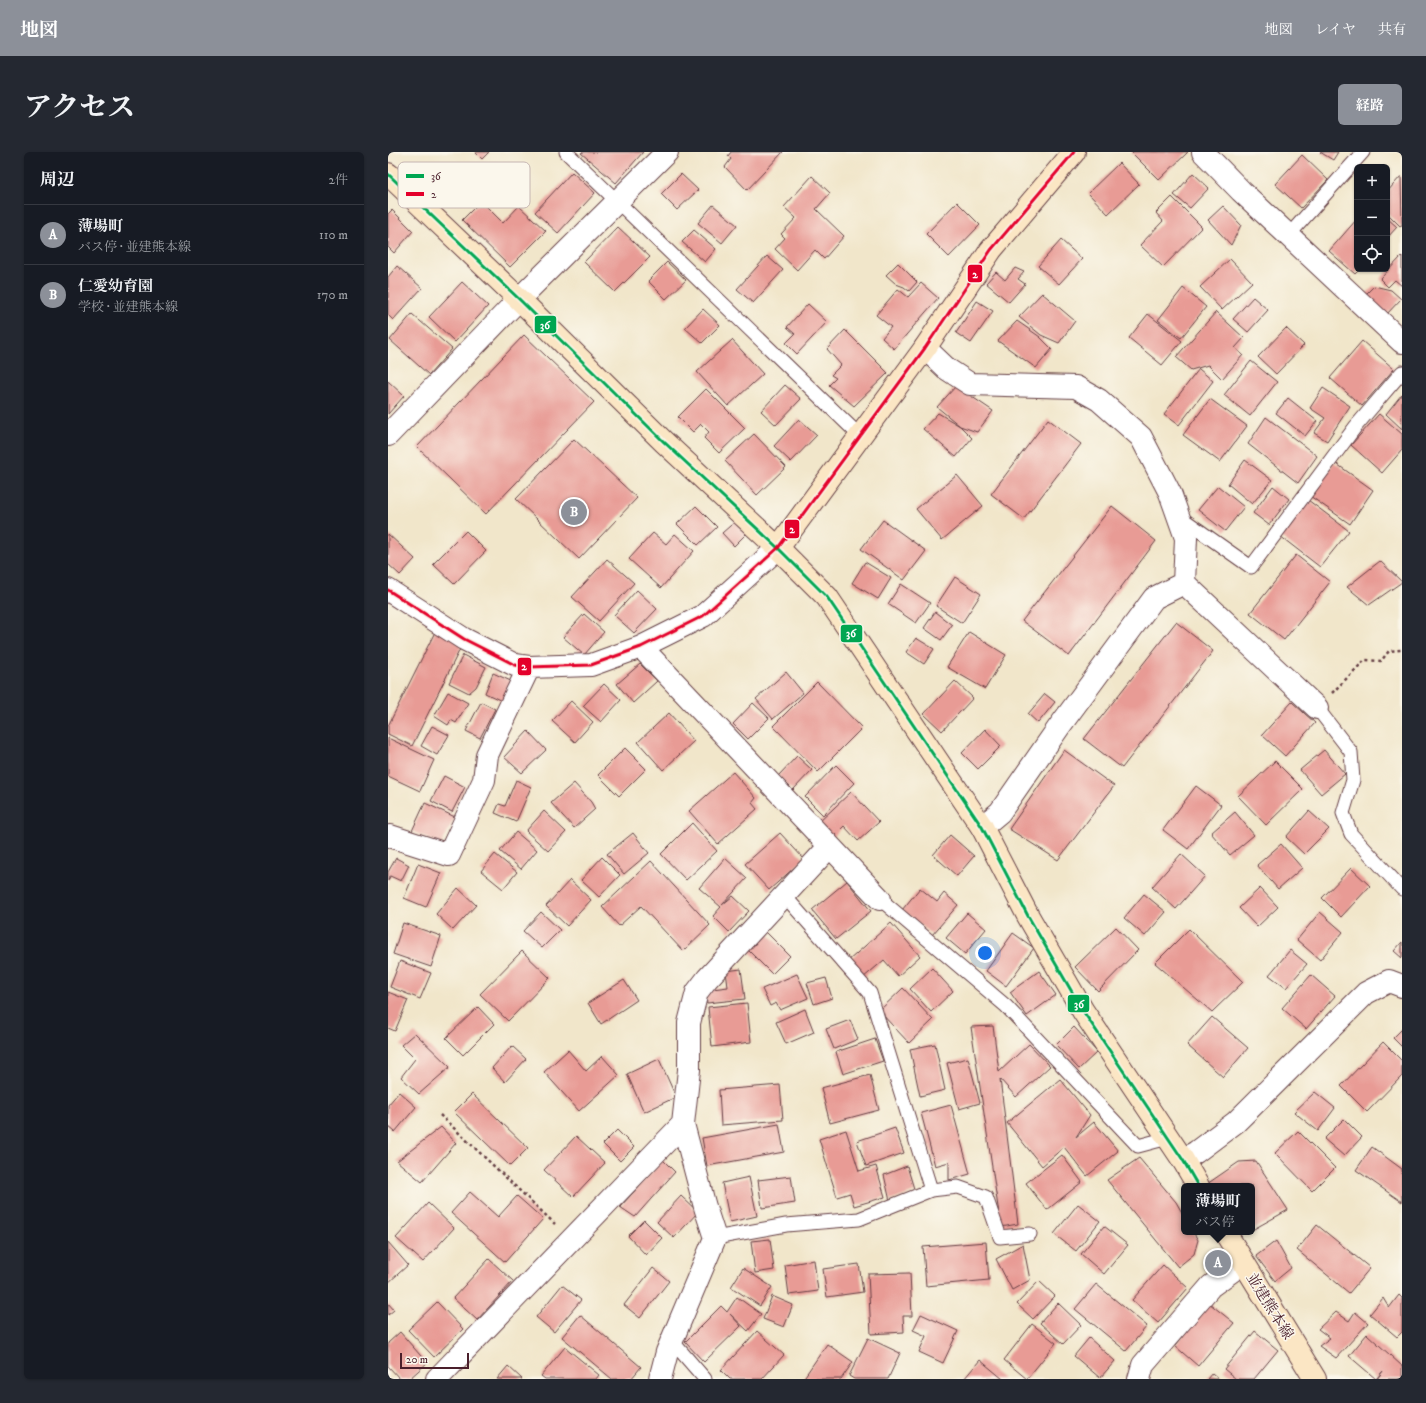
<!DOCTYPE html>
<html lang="ja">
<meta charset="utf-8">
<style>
:root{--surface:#171b24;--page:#242831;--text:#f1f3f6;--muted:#9ea1a6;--line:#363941;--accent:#8c9099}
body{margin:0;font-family:"IM FELL DW Pica","Noto Serif JP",serif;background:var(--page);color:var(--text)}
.controls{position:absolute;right:12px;top:12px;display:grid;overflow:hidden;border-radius:6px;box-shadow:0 1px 3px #0004}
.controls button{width:36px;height:36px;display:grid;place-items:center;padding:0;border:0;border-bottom:1px solid var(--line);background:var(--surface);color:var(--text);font:20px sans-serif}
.scale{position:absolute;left:12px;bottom:10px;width:69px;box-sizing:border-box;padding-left:4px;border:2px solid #4a1f2b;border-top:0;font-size:11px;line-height:14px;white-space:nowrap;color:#4a1f2b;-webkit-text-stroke:3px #fbf7ec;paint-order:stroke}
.you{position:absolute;left:597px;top:801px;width:14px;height:14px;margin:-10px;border:3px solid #fff;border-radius:50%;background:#1a73e8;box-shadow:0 0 0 6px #1a73e833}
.badge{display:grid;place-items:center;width:26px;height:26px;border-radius:50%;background:var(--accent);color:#fff;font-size:13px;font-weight:700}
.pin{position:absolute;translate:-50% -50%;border:2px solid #fff;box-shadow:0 1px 4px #0006}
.popup{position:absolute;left:793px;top:1031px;width:74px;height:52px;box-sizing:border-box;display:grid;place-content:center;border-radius:6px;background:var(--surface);filter:drop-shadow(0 1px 3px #0005);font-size:13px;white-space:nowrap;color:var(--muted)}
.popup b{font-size:15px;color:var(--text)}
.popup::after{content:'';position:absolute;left:50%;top:100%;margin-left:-8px;border:8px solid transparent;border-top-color:var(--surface)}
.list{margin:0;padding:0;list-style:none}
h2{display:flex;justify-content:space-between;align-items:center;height:52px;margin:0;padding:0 16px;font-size:17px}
h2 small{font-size:13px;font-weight:400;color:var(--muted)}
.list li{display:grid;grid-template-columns:26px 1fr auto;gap:12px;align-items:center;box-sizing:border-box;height:60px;padding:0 16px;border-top:1px solid var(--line)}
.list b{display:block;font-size:15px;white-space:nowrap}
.list p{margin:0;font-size:13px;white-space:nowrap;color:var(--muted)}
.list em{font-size:13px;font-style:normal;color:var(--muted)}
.icon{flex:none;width:22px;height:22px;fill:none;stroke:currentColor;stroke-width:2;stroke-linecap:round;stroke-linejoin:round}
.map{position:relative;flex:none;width:1014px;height:1227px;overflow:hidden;border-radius:6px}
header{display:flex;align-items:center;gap:24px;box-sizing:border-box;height:56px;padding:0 20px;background:var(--accent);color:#fff}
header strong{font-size:19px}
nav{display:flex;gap:22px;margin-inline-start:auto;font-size:14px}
.intro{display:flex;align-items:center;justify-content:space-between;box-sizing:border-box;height:96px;padding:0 24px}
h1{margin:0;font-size:28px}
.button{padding:10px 18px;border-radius:6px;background:var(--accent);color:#fff;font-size:14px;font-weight:700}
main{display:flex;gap:24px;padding:0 24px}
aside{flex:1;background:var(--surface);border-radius:6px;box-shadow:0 1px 3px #0004}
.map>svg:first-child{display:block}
.building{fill:#e89b95}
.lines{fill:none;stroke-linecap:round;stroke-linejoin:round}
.lane-casing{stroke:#633d43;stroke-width:15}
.street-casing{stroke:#633d43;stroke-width:24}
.secondary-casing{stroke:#633d43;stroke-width:24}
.path{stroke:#633d43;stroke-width:2.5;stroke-dasharray:3 3;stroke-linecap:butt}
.lane{stroke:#fff;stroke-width:13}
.street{stroke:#fff;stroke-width:22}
.secondary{stroke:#fbe6c4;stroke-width:22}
.bus-1-casing{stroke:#fbf7ec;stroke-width:6}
.bus-2-casing{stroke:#fbf7ec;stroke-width:6}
.bus-1{stroke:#00a651;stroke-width:3}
.bus-2{stroke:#e4002b;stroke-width:3}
.labels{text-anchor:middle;stroke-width:3;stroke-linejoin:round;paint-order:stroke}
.street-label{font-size:15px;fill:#4a1f2b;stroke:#fbf7ec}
.key{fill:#fbf7ec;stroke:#c6b6b2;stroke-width:1}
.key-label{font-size:11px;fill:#4a1f2b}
.line-badge{stroke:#fbf7ec;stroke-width:1.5}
.badge-label{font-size:11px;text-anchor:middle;font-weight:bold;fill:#fff}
</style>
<header>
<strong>地図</strong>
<nav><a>地図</a><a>レイヤ</a><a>共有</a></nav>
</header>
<div class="intro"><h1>アクセス</h1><a class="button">経路</a></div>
<main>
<aside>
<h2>周辺<small>2件</small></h2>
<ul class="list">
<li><span class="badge">A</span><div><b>薄場町</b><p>バス停 · 並建熊本線</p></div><em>110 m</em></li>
<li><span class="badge">B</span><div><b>仁愛幼育園</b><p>学校 · 並建熊本線</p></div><em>170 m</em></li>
</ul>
</aside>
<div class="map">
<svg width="1014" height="1227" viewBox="0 0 1014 1227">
<rect width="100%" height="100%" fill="#fbf7ec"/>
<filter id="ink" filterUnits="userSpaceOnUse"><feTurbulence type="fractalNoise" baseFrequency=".025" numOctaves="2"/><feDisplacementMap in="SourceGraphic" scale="8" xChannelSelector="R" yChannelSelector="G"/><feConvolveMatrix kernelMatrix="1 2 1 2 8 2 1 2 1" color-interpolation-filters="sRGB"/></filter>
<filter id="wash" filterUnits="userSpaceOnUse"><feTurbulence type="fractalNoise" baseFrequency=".012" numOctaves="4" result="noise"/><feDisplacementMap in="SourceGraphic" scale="16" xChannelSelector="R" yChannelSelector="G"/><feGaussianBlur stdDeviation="0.9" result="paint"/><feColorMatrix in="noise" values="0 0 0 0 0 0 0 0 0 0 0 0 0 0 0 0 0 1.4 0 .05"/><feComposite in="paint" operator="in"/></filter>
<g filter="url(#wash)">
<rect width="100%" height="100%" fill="#f1e6ca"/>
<g id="blocks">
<path class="building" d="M87,0H101L94,7Z
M195,0H255L228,31L193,1Z
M343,0H395L359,38L337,15L343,7L340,4Z
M743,0H800L771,28Z
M932,0H950L945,8Z
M914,3L940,28L913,56L887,32Z
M731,11L751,32L720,62L700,41Z
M184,20L207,41L170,81L147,60Z
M805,21L821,36L802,56L786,43Z
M293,22L310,38L289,58L273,42Z
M424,24L442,41L428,57L456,84L436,107L427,98L409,118L387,97L397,86L393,82L408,66L396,55Z
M1013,24L1014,73L1012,74L999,61V40Z
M784,45L814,75L775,115L752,93L775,69L768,61Z
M93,49L115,71L131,54L158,79L122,115L74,68Z
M569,50L592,73L561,105L538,82Z
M325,53L349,73L334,91L310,71Z
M835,54L853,73L843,93L820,68Z
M4,58L25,79L6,101L0,95V62Z
M999,66L1009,75L999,86Z
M969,67V117H972L967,122L941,99Z
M230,75L262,105L227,140L196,110Z
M306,78L328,97L317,110L294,90Z
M673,88L694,107L671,132L650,114Z
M379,104L395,118L365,151L349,137Z
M1014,104V134L1007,128L1000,135L992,127Z
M842,107L864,130L834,158L812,135Z
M279,110L298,128L278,147L260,129Z
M510,111L529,130L521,139L516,135L508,132L498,123Z
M9,114L34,136L5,168L0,163V125Z
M627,116L636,120L630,127L637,132L621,150L598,131L608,120L617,128Z
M74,130L100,154L67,190L41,165Z
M533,131L550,146L506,197L494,186L503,175L488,163L510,137L520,145Z
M986,134L1003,138L1013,147L997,164L976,144Z
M795,136L818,155L793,186L770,168Z
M654,141L687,169L671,191L653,183L631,165Z
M865,145L880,158L860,180L845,167Z
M589,149L605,159L583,191L568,181Z
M420,152L439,170L409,202L398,191L407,182L399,175Z
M315,157L332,173L314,191L297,176Z
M828,160L856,186L847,196L855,203L834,227L820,213L803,218L788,205Z
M24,162L64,197L41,223L2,188Z
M760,162L794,189L774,213L741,186Z
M629,169L652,185L664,197L648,216L610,189Z
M898,176L916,193L888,222L870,205Z
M457,178L500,221L466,254L441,233L448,226L443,223L453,213L439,197Z
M136,183L206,250L98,362L29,295Z
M344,188L375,222L340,254L309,220Z
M974,189L1006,217L974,254L942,226Z
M863,209L889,230L862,264L836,243Z
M811,217L825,229L791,273L776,262Z
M0,229L16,244L0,262Z
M397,233L413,247L388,273L373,259Z
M568,234L605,259L589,280L572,274L549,255Z
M935,236L962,254L939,289L926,281L937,266L922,256Z
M318,237L357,276L331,301L316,286L321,280L313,272L305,280L290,265Z
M1014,242V277L998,262Z
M900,246L929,269L917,284L888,261Z
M822,247L859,274L832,310L795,283Z
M550,261L572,274L584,286L568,305L535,277Z
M991,262L1014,282V298L994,321L963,293Z
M878,265L929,304L910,331L860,292Z
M411,267L429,283L403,310L386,294Z
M660,267L693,292L636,367L603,342Z
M366,282L398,315L369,343L337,309Z
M186,287L249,346L191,407L128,347Z
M857,308L884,328L864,352L840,332Z
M946,310L985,338L962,372L922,344Z
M569,323L595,354L554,388L528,357Z
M830,334L856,355L837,379L810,358Z
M885,334L901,347L881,373L865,361Z
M920,348L961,379L932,415L892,384Z
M308,354L329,375L310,393L289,372Z
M724,354L768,389L681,504L634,469Z
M350,367L361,379L346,394L334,381Z
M495,368L538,399L516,428L473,397Z
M78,379L98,399L66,432L45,412Z
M265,381L278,392L287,382L306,399L273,436L241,407Z
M0,382L27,407L12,423L0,412Z
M908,403L942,430L896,488L862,461Z
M219,407L246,431L211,469L184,445Z
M992,409L1014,430L981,453L959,435Z
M477,410L503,426L490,447L464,431Z
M567,425L593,442L574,471L548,454Z
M513,432L542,451L528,471L500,452Z
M249,438L269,457L246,481L226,463Z
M547,460L564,473L553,488L536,476Z
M196,462L216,480L196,503L175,485Z
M788,470L825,499L734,616L696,587Z
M49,476L76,489L24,594L0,582V574Z
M581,480L618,503L597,537L559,515Z
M528,486L546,497L536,512L518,500Z
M75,503L98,515L88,535L81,541L61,531Z
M252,512L269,529L245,551L229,532Z
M398,520L415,541L385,567L368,547Z
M105,521L125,530L116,550L97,541Z
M567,529L585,546L554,579L536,562Z
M429,530L474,576L430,620L385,574Z
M216,532L233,548L213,570L195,554Z
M60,540L80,551L68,571L63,568L60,573L46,564Z
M657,542L667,550L650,571L640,562Z
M183,549L205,570L187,590L164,569Z
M93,550L107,557L92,586L78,579Z
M904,550L927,571L897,604L874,583Z
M365,551L381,566L360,587L345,572Z
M281,561L306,589L275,618L250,590Z
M44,574L61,583L49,603L33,594Z
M597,577L613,594L590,617L574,601Z
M140,579L158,598L134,621L116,605Z
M0,586L46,608L32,639L0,624Z
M237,596L258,617L231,644L210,623Z
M676,598L726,634L670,708L621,677Z
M936,598L957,622L933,642L912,618Z
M409,604L424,618L405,638L390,624Z
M887,609L915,637L878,673L850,644Z
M448,613L466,631L435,663L417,645Z
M345,620L368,646L364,651L369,657L330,692L301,659Z
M56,624L77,635L64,660L43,649Z
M128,628L143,635L128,670L107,661L111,652L117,654Z
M186,631L203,650L207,657L186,676L163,651Z
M808,634L833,653L800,697L775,678Z
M463,640L491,670L470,689L456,674L444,686L430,671Z
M37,651L67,665L53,693L24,679Z
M156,659L178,680L160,699L138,679Z
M921,659L941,677L916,702L898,685Z
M847,660L866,683L842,703L823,681Z
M304,671L329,699L298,728L273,702Z
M128,680L149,698L133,717L112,699Z
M245,681L261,701L236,722L219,702Z
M392,681L416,707L381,738L357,712Z
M562,683L586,704L569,724L545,703Z
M893,692L914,716L890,737L869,713Z
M107,702L129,720L115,737L93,719Z
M793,702L817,724L788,757L764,735Z
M214,705L232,723L211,745L193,728Z
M8,706L21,713L13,729L2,724L0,729V720Z
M337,706L359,726L334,753L345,744L361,759L341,780L325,764L333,755L311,736Z
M263,709L322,773L295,799L253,754L231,774L214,755Z
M30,712L53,721L38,755L16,746Z
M963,716L982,734L953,765L934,746Z
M182,728L203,748L179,774L158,754Z
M459,729L483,759L448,787L424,758Z
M70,736L88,753L65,778L48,762Z
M532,736L549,750L556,741L570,753L544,783L514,758Z
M872,736L890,755L869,775L851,756Z
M756,742L778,760L757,784L736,766Z
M153,760L172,778L154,796L135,779Z
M932,760L955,780L932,808L909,788Z
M579,761L598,777L577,802L558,786Z
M15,771L53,784L43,815L5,802Z
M503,771L532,804L510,824L496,808L475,826L460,809Z
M728,775L750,798L710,839L687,815Z
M801,777L855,830L824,860L767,811Z
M376,778L402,804L384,822L358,796Z
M625,781L646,796L618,834L598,819Z
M1014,790V806L1006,799Z
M902,798L919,812L898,836L881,823Z
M134,799L162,826L120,869L92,842Z
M12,809L43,821L32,847L2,835Z
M544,816L565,839L543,860L522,837Z
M353,817L357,847L319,851L317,838L340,835L338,819Z
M651,819L668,843L639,864L622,840Z
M409,822L420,846L392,858L388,851L382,854L374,837Z
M923,823L947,844L918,877L894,856Z
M438,826L444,846L426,852L419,831Z
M236,828L249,848L213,872L200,851Z
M515,836L545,868L521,891L491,859Z
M0,840L20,848L7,879L0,876Z
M359,851L363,890L324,895L320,855Z
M90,855L106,872L75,903L58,886Z
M417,857L426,880L398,892L388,870Z
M824,865L860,896L835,925L799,893Z
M462,868L470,887L446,897L438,877Z
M605,874L611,920L641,892L662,914L628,945L612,927L630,1072L613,1075L583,875Z
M686,875L709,900L691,917L668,893Z
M1014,877V895L1005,886Z
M27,881L62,915L31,942L13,925L27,907L13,893Z
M487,887L495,909L455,922L448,900Z
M995,890L1014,909V924L979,960L953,934Z
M547,892L557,938L532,944L522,897Z
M124,894L138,907L117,930L104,916Z
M180,898L198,919L214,904L231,923L191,959L156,920Z
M580,906L592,951L571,957L559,911Z
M271,907L288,945L256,960L239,922Z
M482,923L491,958L442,971L433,936Z
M672,927L702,963L688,985L706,970L730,999L699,1024L676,995L654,1014L619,971Z
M392,933L395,968L333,973L331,938Z
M11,940L28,955L7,980L0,974V953Z
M927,940L947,956L930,979L906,960Z
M84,942L140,996L122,1014L66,960Z
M563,953L582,1022L561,1028V1010L547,1014L533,961Z
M956,967L974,985L956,1004L936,987Z
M391,972L396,1000L319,1014L314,986Z
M53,975L68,991L34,1030L9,1009Z
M507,976L516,1001L478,1014L469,989Z
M229,978L246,995L232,1009L215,992Z
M458,978L471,1019L488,1014L497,1045L466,1054L462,1041L449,1045L431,987Z
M910,979L947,1016L924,1039L887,1001Z
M188,984L217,1011L185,1045L156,1018Z
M984,995L1014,1017V1050L968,1018Z
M674,1003L694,1030L659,1058L638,1031Z
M751,1006L788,1050L796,1064V1080H805L810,1088L806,1102L790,1115L719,1028Z
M275,1008L287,1020L247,1065L232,1055Z
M868,1009L900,1058L864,1078V1034H820L819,1032L851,1010Z
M519,1014L527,1040L502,1049L496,1023Z
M403,1024L407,1051L374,1056L370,1028Z
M361,1025L369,1064L342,1070L334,1031Z
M82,1040L110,1065L129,1044L155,1067L117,1110L63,1061Z
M293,1044L310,1060L286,1086L269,1070Z
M40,1051L66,1076L35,1110L8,1086Z
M690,1052L712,1069L688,1099L666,1082Z
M256,1068L274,1086L258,1103L240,1084Z
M929,1073L982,1116L961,1141L909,1098Z
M716,1074L740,1093L716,1122L693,1102Z
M382,1087L386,1118L367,1121L363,1089Z
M888,1089L903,1116L887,1129L868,1104Z
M0,1090L20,1113L0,1131Z
M598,1090L601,1128L538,1134L535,1095Z
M635,1092L642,1128L624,1138L608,1107Z
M101,1107L125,1129L89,1168L65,1146Z
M426,1108L430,1139L401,1143L397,1113Z
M471,1112L475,1140L439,1145L435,1117Z
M775,1113L800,1136L770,1171L744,1148Z
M265,1116L281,1129L252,1166L236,1153Z
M355,1116L384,1135L372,1154L343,1135Z
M522,1121L524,1164H515L516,1180L483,1182L480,1122Z
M651,1129L667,1144L645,1167L629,1152Z
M708,1132L759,1174L738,1199L687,1157Z
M174,1133L193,1148L166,1180L148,1165Z
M1011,1143L1014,1146V1180L1009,1185L982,1162L995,1146L1001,1156Z
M384,1144L405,1153L396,1175L375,1167Z
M349,1145L373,1162L360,1179L342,1162L353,1174L316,1210L297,1190L333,1154L339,1160Z
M49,1150L75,1177L46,1205L20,1178Z
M0,1151L6,1158L0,1163Z
M670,1151L693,1173L675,1192L652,1171Z
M821,1151L846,1171L810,1214L787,1194Z
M948,1160L961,1169L967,1160L980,1171L948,1206L931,1194L942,1186L930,1177Z
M533,1162L570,1179L555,1211L531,1200L538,1184L525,1178Z
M192,1163L253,1215L243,1227H224L174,1185Z
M644,1172L668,1191L639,1227L616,1208Z
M369,1179L396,1203L374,1227H342L333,1218Z
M867,1179L890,1198L866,1227H848L836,1217Z
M12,1180L39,1211L21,1227H12L0,1214V1191Z
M979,1182L1014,1214V1227H989L995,1219L988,1227L961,1204Z
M480,1186L512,1201L500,1227H466L461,1224Z
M701,1186L727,1209L712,1226L686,1204Z
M439,1192L465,1210L453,1227H415Z
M177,1195L211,1223L208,1227H157L153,1224Z
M592,1208L615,1227H576Z
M120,1214L134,1227H109Z
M824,1221L831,1227H819Z"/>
</g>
</g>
<g filter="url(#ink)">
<use href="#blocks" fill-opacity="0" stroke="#633d43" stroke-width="1"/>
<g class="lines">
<defs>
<path id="lane" d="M178,0L472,284
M901,83L975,0
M792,365L863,415L968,274L1014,220
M929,556L963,600L965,628L955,661L963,682L1014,737
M395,742L482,841L543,1038
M492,747L618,854L750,994L780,986
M327,1086L398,1073L471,1067L543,1038L570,1035L598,1045L612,1085L642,1082
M284,1189L317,1227"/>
<path id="street" d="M815,0L853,39L1014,190
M537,196L559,217L582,232L688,235L711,248L753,285L782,341L798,386L796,431L766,446L671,575L612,660L594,675
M0,283L131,147L279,0
M796,431L929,556
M0,438L76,487L127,513L141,515L203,513L253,495L315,464L390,396
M253,495L492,747
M2,684L61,703L96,628L99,603L141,515
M795,1008L808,1000L848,970L978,841L1001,829L1014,834
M49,1227L295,972
M272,1227L279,1200L327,1086L317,1055L295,972L301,918V871L309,840L319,827L441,695
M751,1227L755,1213L823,1134L855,1111"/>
<path id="secondary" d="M0,22L131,147L276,290L390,396L439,445L594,675L640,764L695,859L795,1008L810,1034
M390,396L537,196L603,98L686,0
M837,1080L927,1227"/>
</defs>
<use href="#lane" class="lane-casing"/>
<use href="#street" class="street-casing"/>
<use href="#secondary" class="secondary-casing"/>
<path class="path" d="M944,541L977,508L993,509L1001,499L1014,498
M52,963L167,1072"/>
<use href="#lane" class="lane"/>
<use href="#street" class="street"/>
<use href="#secondary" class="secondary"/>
<defs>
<path id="bus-1" d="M0,22L131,147L276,290L390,396L439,445L594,675L640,764L695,859L795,1008L810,1034"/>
<path id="bus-2" d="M0,438L76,487L127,513L141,515L203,513L253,495L315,464L390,396L537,196L603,98L686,0"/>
</defs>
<use href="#bus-1" class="bus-1-casing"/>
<use href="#bus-2" class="bus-2-casing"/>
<use href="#bus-1" class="bus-1"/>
<use href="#bus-2" class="bus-2"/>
</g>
</g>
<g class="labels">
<g class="street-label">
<text transform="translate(882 1154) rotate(58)" y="5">並建熊本線</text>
</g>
</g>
<rect x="10" y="10" width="132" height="46" rx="6" class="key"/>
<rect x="18" y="22" width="18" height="4" fill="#00a651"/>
<rect x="18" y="40" width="18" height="4" fill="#e4002b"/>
<g class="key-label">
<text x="43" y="28">36</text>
<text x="43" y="46">2</text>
</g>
<g class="line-badge">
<rect x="579" y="112" width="16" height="19" rx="4" fill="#e4002b"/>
<rect x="146" y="163" width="23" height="19" rx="4" fill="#00a651"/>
<rect x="396" y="367" width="16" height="20" rx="4" fill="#e4002b"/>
<rect x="452" y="472" width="23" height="19" rx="4" fill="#00a651"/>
<rect x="129" y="505" width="15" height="19" rx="4" fill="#e4002b"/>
<rect x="679" y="842" width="23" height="19" rx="4" fill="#00a651"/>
</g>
<g class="badge-label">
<text x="587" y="126">2</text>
<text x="157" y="177">36</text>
<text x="404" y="381">2</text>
<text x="463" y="485">36</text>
<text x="136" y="518">2</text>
<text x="691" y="856">36</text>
</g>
</svg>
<div class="controls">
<button>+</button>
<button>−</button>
<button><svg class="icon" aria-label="locate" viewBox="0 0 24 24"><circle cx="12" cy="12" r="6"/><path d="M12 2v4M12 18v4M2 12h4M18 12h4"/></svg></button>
</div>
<div class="scale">20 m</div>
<div class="you"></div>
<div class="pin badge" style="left:830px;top:1111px">A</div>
<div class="popup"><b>薄場町</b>バス停</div>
<div class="pin badge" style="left:186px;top:360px">B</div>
</div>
</main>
